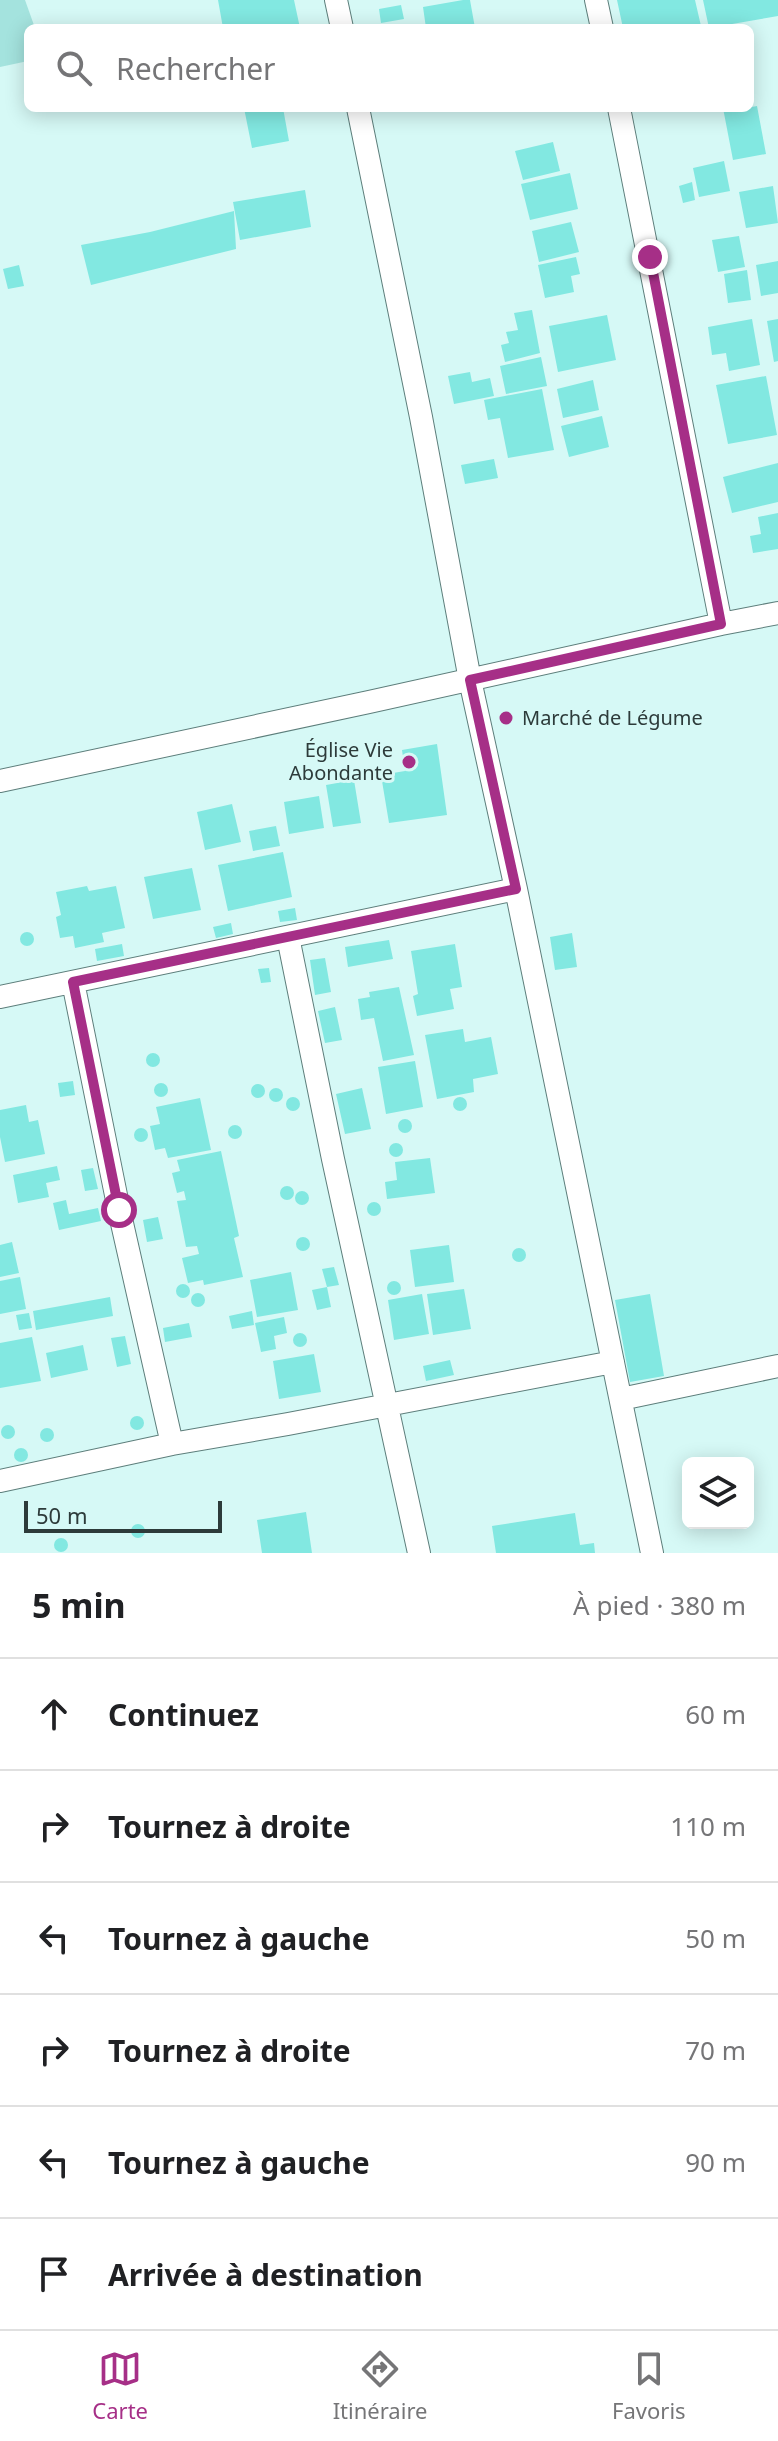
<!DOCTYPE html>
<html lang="fr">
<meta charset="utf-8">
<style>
:root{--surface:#fff;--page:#f6f6f6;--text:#202124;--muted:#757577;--line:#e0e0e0;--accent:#a62f87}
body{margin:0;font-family:"Noto Sans",sans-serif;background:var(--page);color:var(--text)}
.controls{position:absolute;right:24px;bottom:24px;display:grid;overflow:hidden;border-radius:12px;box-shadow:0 4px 20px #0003}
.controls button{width:72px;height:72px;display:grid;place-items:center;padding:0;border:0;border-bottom:2px solid var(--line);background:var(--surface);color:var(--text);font:40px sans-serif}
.scale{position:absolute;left:24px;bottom:20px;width:198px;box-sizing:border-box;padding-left:8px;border:4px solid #2d3b3a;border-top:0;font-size:22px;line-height:28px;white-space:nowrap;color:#2d3b3a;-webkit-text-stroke:6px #d6f9f6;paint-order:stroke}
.stop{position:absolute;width:24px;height:24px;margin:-18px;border:6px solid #a62f87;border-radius:50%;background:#fff}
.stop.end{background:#a62f87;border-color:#fff;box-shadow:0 2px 8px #0008}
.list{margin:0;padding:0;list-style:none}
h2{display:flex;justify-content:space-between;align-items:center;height:104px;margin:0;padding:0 32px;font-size:34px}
h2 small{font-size:26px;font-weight:400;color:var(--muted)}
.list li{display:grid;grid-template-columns:52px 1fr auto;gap:24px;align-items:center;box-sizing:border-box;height:112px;padding:0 32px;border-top:2px solid var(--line)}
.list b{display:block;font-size:30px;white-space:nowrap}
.list em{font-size:26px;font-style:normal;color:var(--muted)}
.icon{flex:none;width:44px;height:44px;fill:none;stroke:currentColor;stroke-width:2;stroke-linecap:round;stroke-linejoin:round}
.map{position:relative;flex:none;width:778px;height:1553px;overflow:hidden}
.search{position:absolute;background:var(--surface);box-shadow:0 4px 20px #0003;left:24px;right:24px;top:24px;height:88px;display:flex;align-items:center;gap:20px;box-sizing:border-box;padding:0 28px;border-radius:12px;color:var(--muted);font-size:30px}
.sheet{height:776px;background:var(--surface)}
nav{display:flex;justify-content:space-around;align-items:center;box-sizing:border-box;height:112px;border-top:2px solid var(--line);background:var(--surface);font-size:22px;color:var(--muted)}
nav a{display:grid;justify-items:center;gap:4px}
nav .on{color:var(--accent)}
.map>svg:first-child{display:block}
.green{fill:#a4e3de}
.building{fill:#82e8e1}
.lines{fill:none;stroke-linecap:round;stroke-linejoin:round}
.street-casing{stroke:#5d7e7b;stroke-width:24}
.street{stroke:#fff;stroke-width:22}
.route{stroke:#a62f87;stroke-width:10}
.poi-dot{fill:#a62f87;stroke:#d6f9f6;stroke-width:3}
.labels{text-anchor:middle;stroke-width:6;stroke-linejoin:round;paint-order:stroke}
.poi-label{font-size:20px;fill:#2d3b3a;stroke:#d6f9f6;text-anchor:start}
</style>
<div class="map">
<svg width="778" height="1553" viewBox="0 0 778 1553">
<rect width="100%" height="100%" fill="#d6f9f6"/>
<path class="green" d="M0,0H25L35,28H28V61L0,67Z"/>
<path class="building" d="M218,0H294L300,28H223Z
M463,0H470L475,28H426L423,7Z
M617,0H695L701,26L623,28Z
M703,0H778V16L709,28Z
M401,5L404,19L381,23L379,9Z
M757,106L766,154L733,160L723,108L741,109Z
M244,108H283L289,141L252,148Z
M553,142L560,171L523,180L515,151Z
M724,161L730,191L699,197L693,168Z
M570,173L578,209L530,220L521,184Z
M692,182L695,200L683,203L679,186Z
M773,186L778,223L746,228L739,192Z
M305,190L311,227L240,240L233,202Z
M234,211L236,249L91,285L81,245L150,232Z
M571,222L579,252L539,262L532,231Z
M739,236L745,267L718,272L712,240Z
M576,257L580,274L571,276L574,292L545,298L538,265Z
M778,261V293L761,296L756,265Z
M19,265L24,286L8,289L3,269Z
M747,270L751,300L728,303L724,274Z
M532,310L540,353L505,362L501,345L509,343L506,332L518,330L514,313Z
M607,315L616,360L558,372L549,326Z
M752,319L760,365L729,371L726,353L712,355L708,327Z
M778,319V361L774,362L767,321Z
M541,357L547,386L506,394L500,366Z
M470,372L472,382L490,378L494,396L454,404L448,376Z
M766,376L777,435L728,444L716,385Z
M593,380L599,410L563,418L557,389Z
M542,389L554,450L508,458L500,418L488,420L484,400Z
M602,416L609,447L569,457L561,426Z
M494,459L498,478L465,484L461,465Z
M778,463V502L732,513L723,477Z
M778,513V549L753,553L750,536L761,534L758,517Z
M437,744L447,815L389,823L381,775L405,771L402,750Z
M354,780L361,823L333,827L326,785Z
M319,796L324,828L289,834L284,802Z
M232,804L241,842L205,850L197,812Z
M276,826L280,846L253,851L249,831Z
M283,852L292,897L228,911L218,865Z
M192,868L201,910L153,919L144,877Z
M87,886L89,891L116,886L125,928L102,933L104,942L75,948L73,936L60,938L56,917L61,915L56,892Z
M295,908L297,920L280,922L278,911Z
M231,923L233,934L216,938L213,927Z
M20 939a7 7 0 1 1 14 0a7 7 0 1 1-14 0Z
M572,933L577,967L555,970L550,937Z
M389,940L393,959L348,967L345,947Z
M122,944L124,956L97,961L95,949Z
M455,944L462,987L450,989L454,1009L417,1016L413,996L418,994L411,951Z
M325,958L331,992L315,995L310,960Z
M269,968L271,982L261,983L258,969Z
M399,987L414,1055L383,1061L374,1018L361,1020L358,999L370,997L369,992Z
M335,1007L342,1040L325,1043L318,1011Z
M463,1029L465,1042L491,1037L498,1074L473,1079L474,1092L437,1099L425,1035Z
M146 1060a7 7 0 1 1 14 0a7 7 0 1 1-14 0Z
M415,1061L423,1107L386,1114L378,1067Z
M73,1081L75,1095L60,1097L58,1083Z
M154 1090a7 7 0 1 1 14 0a7 7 0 1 1-14 0Z
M251 1091a7 7 0 1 1 14 0a7 7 0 1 1-14 0Z
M269 1095a7 7 0 1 1 14 0a7 7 0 1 1-14 0Z
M362,1088L371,1129L345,1134L336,1094Z
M453 1104a7 7 0 1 1 14 0a7 7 0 1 1-14 0Z
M286 1104a7 7 0 1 1 14 0a7 7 0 1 1-14 0Z
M200,1098L211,1150L168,1158L165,1148L155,1150L150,1126L160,1124L156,1107Z
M26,1105L29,1122L38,1120L45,1154L5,1162L0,1137V1110Z
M398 1126a7 7 0 1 1 14 0a7 7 0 1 1-14 0Z
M228 1132a7 7 0 1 1 14 0a7 7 0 1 1-14 0Z
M134 1135a7 7 0 1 1 14 0a7 7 0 1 1-14 0Z
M389 1150a7 7 0 1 1 14 0a7 7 0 1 1-14 0Z
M221,1151L239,1236L234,1238L243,1277L204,1285L203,1280L188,1283L182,1258L199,1254L197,1246L186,1247L177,1201L186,1200L184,1191L177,1193L172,1173L180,1171L177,1160Z
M430,1158L435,1193L387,1199L385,1182L397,1180L395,1162Z
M57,1166L60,1180L46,1183L49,1197L18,1203L13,1175Z
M93,1168L98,1189L85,1191L81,1170Z
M280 1193a7 7 0 1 1 14 0a7 7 0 1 1-14 0Z
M295 1198a7 7 0 1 1 14 0a7 7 0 1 1-14 0Z
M66,1200L69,1214L98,1208L101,1221L59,1230L53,1203Z
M367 1209a7 7 0 1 1 14 0a7 7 0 1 1-14 0Z
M158,1217L163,1239L147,1242L143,1220Z
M296 1244a7 7 0 1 1 14 0a7 7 0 1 1-14 0Z
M12,1242L19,1273L0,1277V1245Z
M449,1245L454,1282L415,1287L410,1250Z
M512 1255a7 7 0 1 1 14 0a7 7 0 1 1-14 0Z
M334,1267L339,1285L327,1287L322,1269Z
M291,1272L298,1310L257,1317L250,1280Z
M20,1277L26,1309L0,1314V1281Z
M387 1288a7 7 0 1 1 14 0a7 7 0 1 1-14 0Z
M176 1291a7 7 0 1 1 14 0a7 7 0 1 1-14 0Z
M327,1287L331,1307L317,1310L312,1290Z
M464,1289L471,1329L433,1335L427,1294Z
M191 1300a7 7 0 1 1 14 0a7 7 0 1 1-14 0Z
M422,1294L429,1334L394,1340L388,1300Z
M650,1294L664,1376L630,1382L615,1300Z
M110,1297L113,1316L36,1330L33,1311Z
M252,1311L254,1325L232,1329L229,1316Z
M29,1313L32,1328L19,1330L16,1315Z
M284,1317L287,1333L274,1336L276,1349L261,1352L255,1323Z
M189,1323L192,1337L165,1342L163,1328Z
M293 1340a7 7 0 1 1 14 0a7 7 0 1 1-14 0Z
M125,1336L131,1364L117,1367L111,1338Z
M32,1337L41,1381L0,1388V1343Z
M83,1345L88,1370L51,1378L46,1353Z
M314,1354L321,1392L279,1399L273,1361Z
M450,1360L454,1375L426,1381L423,1366Z
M130 1423a7 7 0 1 1 14 0a7 7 0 1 1-14 0Z
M1 1432a7 7 0 1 1 14 0a7 7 0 1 1-14 0Z
M40 1435a7 7 0 1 1 14 0a7 7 0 1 1-14 0Z
M14 1455a7 7 0 1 1 14 0a7 7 0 1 1-14 0Z
M306,1512L312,1553H262L257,1520Z
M575,1513L580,1545L594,1543L595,1553H496L492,1526Z
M131 1531a7 7 0 1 1 14 0a7 7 0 1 1-14 0Z
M54 1545a7 7 0 1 1 14 0a7 7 0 1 1-14 0Z"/>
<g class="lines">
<defs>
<path id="street" d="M336,0L342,28
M596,0L602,28
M358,108L421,417L470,680L516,889L652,1553
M619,108L721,624
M0,781L369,702L721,624L778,613
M288,937L333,1159L419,1553
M73,982L119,1210L172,1444
M0,997L516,889
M621,1399L778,1366
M0,1481L172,1444L288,1424L613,1362"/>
</defs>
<use href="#street" class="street-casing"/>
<use href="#street" class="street"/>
</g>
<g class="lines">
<path class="route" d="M119,1210L73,982L516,889L470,680L721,624L650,257"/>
</g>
<g class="poi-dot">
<circle cx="506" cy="718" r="8"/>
<circle cx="409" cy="762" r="8"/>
</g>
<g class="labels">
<g class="poi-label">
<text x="522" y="725">Marché de Légume</text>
<text x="393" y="757" text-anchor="end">Église Vie<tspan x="393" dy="23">Abondante</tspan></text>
</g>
</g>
</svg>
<div class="controls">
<button><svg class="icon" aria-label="layers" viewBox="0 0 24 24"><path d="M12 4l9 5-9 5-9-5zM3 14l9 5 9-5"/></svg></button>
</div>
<div class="scale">50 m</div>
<div class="stop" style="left:119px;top:1210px"></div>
<div class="stop end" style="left:650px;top:257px"></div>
<div class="search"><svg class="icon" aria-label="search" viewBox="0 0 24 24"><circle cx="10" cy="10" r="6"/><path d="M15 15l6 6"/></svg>Rechercher</div>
</div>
<section class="sheet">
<h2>5 min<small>À pied · 380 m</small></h2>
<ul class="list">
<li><svg class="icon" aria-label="ahead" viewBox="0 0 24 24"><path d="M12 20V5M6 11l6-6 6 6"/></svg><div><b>Continuez</b></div><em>60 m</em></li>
<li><svg class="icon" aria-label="right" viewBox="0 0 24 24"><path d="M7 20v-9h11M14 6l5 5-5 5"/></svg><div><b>Tournez à droite</b></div><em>110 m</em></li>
<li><svg class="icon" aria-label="left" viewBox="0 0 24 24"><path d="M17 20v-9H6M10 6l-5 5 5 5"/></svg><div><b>Tournez à gauche</b></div><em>50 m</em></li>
<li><svg class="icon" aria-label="right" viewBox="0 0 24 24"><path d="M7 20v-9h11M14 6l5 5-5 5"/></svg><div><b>Tournez à droite</b></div><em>70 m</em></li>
<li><svg class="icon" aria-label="left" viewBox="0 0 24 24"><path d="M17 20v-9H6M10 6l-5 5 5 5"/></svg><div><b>Tournez à gauche</b></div><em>90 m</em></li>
<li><svg class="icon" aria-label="arrive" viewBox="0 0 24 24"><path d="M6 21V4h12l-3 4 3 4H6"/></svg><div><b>Arrivée à destination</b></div></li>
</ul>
</section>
<nav>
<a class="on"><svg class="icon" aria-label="map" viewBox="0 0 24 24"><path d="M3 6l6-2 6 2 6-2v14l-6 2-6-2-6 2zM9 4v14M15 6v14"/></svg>Carte</a>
<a><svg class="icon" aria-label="directions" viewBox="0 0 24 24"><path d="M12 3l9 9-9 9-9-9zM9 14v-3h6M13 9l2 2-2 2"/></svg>Itinéraire</a>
<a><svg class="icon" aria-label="saved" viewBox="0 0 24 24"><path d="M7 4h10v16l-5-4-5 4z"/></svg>Favoris</a>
</nav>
